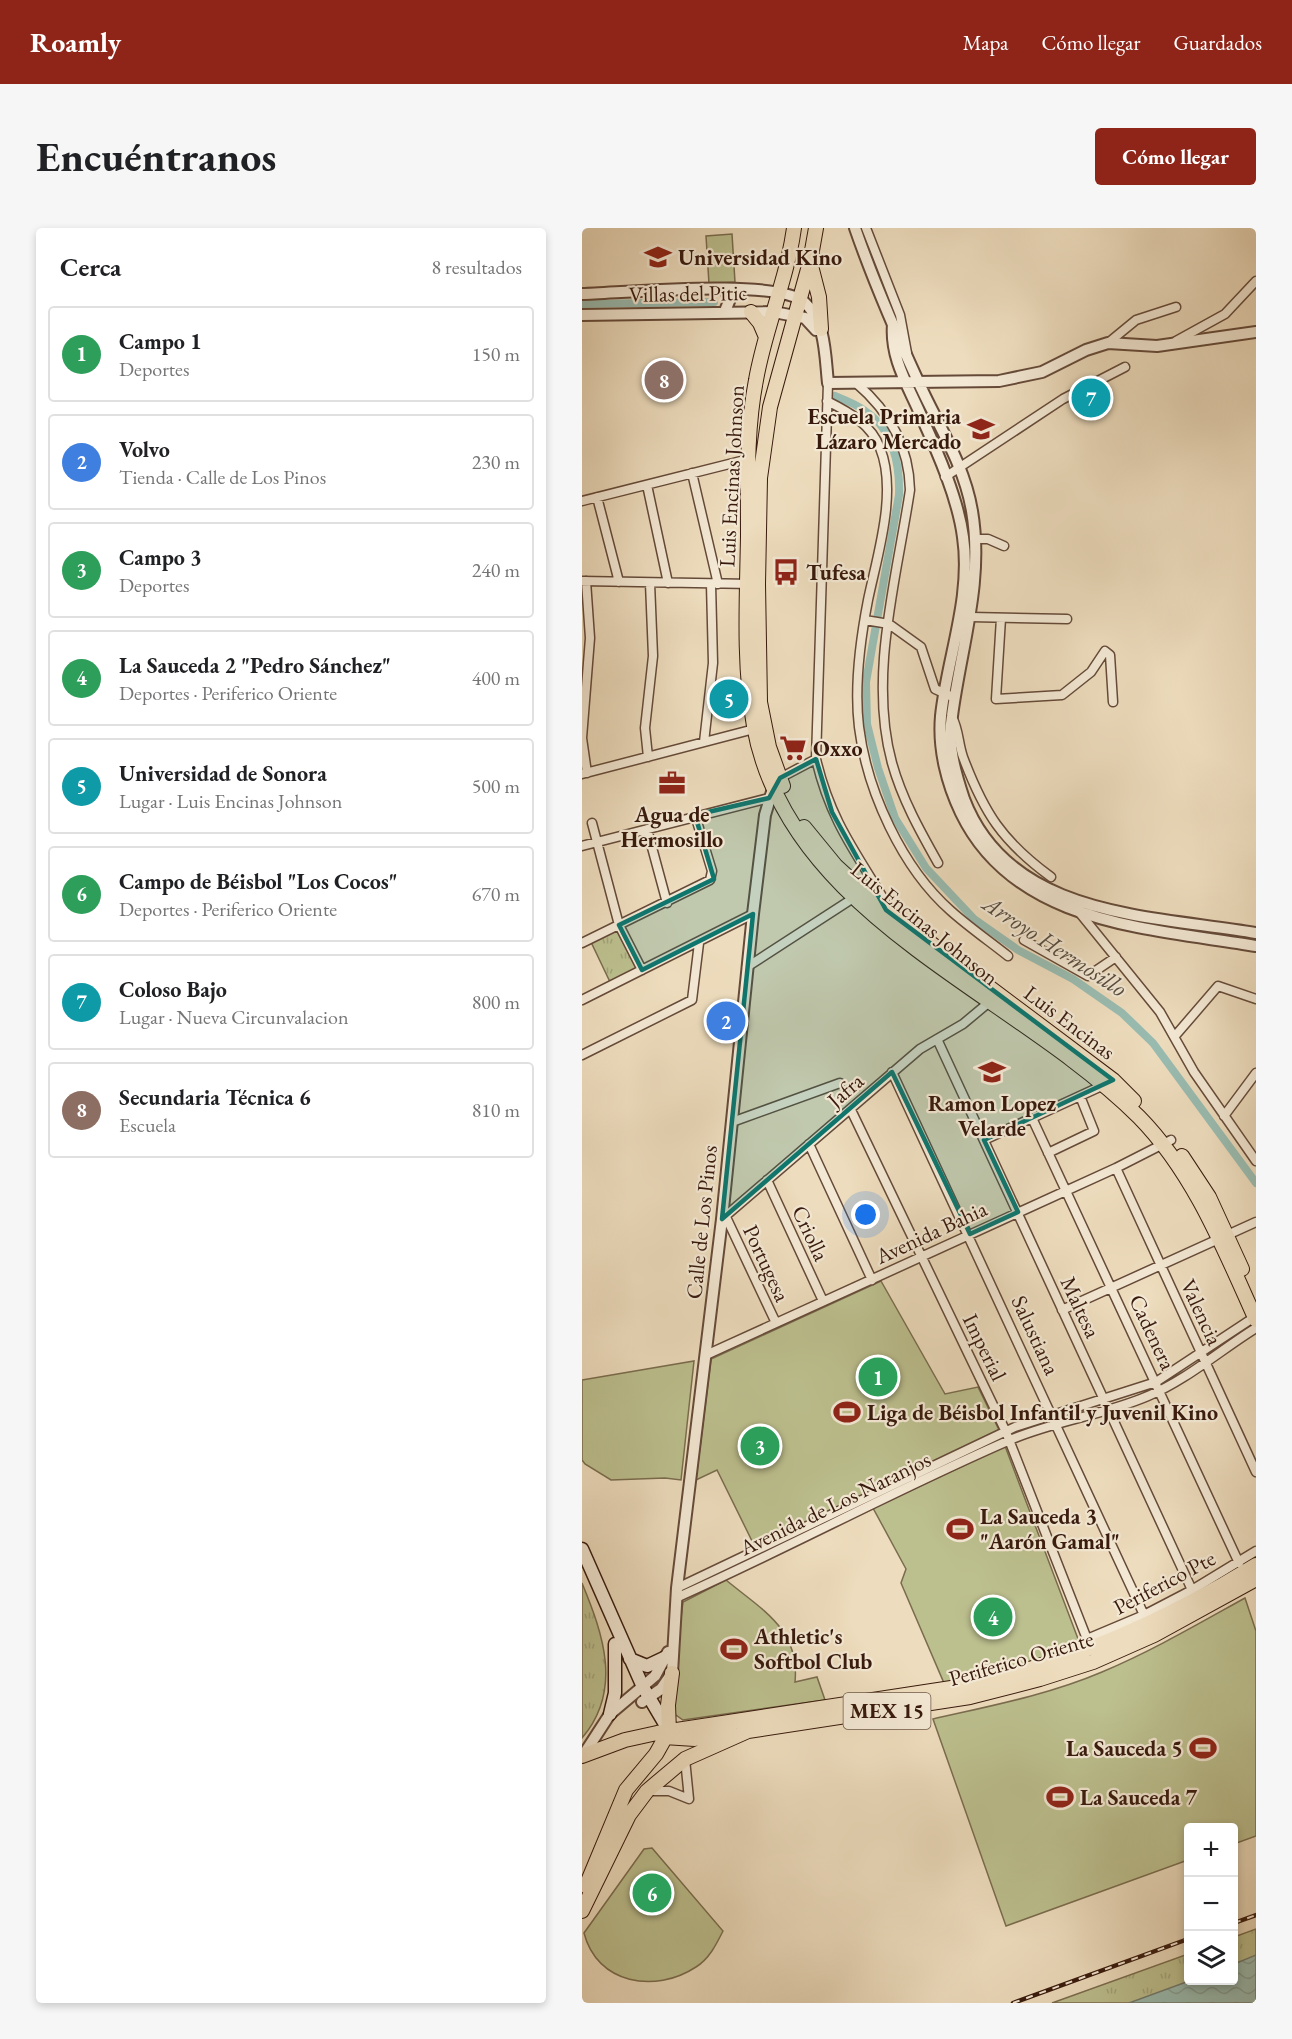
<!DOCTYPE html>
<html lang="es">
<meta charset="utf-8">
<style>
:root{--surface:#fff;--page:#f6f6f6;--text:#202124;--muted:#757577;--line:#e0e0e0;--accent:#8f2418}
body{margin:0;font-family:"EB Garamond",serif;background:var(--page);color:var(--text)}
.controls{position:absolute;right:18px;bottom:18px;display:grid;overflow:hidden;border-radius:6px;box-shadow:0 3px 9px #0003}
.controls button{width:54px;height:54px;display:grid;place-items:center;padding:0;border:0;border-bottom:2px solid var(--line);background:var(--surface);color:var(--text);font:30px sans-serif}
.you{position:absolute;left:284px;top:987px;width:21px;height:21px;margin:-15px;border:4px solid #fff;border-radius:50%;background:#1a73e8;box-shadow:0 0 0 9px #1a73e833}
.badge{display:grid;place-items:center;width:39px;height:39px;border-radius:50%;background:var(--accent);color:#fff;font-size:20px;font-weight:700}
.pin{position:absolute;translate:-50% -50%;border:3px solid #fff;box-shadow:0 2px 6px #0006}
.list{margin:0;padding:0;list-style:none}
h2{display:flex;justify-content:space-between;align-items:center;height:78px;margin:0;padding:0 24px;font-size:26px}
h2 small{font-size:20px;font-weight:400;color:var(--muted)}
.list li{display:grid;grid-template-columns:39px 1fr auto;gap:18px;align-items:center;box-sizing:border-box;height:96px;margin:0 12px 12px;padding:0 12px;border:2px solid var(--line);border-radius:6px}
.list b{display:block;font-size:22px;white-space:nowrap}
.list p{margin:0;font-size:20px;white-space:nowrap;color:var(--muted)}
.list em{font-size:20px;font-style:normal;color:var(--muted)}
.icon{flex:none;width:33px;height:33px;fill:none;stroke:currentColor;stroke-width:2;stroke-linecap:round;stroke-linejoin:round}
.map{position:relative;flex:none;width:674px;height:1775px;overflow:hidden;border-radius:6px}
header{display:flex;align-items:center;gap:36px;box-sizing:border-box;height:84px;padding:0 30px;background:var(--accent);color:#fff}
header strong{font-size:28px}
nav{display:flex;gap:33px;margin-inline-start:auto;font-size:21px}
.intro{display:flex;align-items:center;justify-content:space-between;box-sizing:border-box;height:144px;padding:0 36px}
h1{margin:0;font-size:42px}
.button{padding:15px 27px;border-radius:6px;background:var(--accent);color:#fff;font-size:21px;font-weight:700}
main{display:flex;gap:36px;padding:0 36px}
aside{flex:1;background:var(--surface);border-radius:6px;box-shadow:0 3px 9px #0003}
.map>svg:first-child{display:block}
.grass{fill:#bcbf8e;stroke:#7a6c4e;stroke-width:1.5}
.park{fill:url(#park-tufts);stroke:#7a6c4e;stroke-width:1.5}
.water{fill:url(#water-waves);stroke:#727b6f;stroke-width:1.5}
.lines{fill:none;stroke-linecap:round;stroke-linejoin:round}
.canal{stroke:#99bcb1;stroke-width:8}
.minor-casing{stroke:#654a39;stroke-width:11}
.tertiary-casing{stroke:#654a39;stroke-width:14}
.secondary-casing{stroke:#381a0d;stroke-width:15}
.primary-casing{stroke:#381a0d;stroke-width:16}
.trunk-casing{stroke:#381a0d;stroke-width:16}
.minor{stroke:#f3e8d4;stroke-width:8}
.tertiary{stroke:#f3e8d4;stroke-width:10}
.secondary{stroke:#f3e8d4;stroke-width:12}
.primary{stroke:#eddcbd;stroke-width:14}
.trunk{stroke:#eddcbd;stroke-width:14}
.rail-casing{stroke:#381a0d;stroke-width:4.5}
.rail{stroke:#f3e8d4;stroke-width:2;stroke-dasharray:7;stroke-linecap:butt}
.marked{fill:#0f766e;fill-opacity:0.2;stroke:#0f766e;stroke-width:4.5;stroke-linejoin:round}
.labels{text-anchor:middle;stroke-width:4.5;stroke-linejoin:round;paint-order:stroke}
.shield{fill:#f3e8d4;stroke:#705849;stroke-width:1.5}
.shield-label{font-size:21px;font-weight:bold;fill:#381a0d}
.poi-label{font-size:22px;font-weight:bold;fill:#381a0d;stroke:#f3e8d4;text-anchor:start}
.street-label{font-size:22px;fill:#381a0d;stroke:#f3e8d4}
.water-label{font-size:24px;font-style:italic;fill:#554b3e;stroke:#f3e8d4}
</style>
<header>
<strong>Roamly</strong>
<nav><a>Mapa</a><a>Cómo llegar</a><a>Guardados</a></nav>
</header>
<div class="intro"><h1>Encuéntranos</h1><a class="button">Cómo llegar</a></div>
<main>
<aside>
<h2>Cerca<small>8 resultados</small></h2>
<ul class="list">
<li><span class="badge" style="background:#2e9e5b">1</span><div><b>Campo 1</b><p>Deportes</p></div><em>150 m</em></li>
<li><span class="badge" style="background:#3f7fe0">2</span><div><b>Volvo</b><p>Tienda · Calle de Los Pinos</p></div><em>230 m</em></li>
<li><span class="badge" style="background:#2e9e5b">3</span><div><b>Campo 3</b><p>Deportes</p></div><em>240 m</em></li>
<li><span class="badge" style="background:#2e9e5b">4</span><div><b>La Sauceda 2 &quot;Pedro Sánchez&quot;</b><p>Deportes · Periferico Oriente</p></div><em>400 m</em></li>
<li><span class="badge" style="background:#0f9aa8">5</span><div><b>Universidad de Sonora</b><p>Lugar · Luis Encinas Johnson</p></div><em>500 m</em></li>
<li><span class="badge" style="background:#2e9e5b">6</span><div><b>Campo de Béisbol &quot;Los Cocos&quot;</b><p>Deportes · Periferico Oriente</p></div><em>670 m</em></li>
<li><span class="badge" style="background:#0f9aa8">7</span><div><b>Coloso Bajo</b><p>Lugar · Nueva Circunvalacion</p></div><em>800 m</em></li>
<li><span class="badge" style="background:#8d6e63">8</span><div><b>Secundaria Técnica 6</b><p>Escuela</p></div><em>810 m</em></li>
</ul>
</aside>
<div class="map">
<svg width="674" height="1775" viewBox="0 0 674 1775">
<defs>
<pattern id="park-tufts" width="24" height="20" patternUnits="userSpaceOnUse" patternTransform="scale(1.5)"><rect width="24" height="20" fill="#bcbf8e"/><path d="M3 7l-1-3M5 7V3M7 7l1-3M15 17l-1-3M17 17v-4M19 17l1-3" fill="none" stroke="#a2a479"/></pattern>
<pattern id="water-waves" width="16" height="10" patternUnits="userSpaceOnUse" patternTransform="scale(1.5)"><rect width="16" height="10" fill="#99bcb1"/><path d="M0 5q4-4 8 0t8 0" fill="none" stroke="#85a197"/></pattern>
</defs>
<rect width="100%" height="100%" fill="#eddcbd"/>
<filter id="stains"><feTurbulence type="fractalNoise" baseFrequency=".00333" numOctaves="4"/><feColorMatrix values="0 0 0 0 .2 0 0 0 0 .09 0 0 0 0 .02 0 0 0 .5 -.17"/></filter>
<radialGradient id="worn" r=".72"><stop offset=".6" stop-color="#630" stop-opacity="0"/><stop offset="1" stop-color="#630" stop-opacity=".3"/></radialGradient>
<path class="grass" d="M150,6L153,54L127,56L124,8Z
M299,1053L363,1166L396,1159L417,1202L173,1319L135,1242L114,1252L129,1131Z
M112,1133L99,1252L83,1250L29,1252L3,1236L0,1232V1152Z
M423,1218L498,1416L451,1433L362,1455L319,1355L324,1341L291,1280Z
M144,1352C180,1382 218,1401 213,1454L235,1449L243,1472L101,1492L91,1485L88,1477L101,1374Z
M663,1370L674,1403V1608L652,1616V1600H606V1632L424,1698L351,1491C408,1478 466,1467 520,1444C570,1423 616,1396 663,1370Z
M70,1620L141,1703C134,1717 127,1731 114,1739C73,1766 15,1756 2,1705L62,1621Z"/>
<path class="park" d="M36,701L56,743L29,756L9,714Z
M0,1355C21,1406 41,1462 0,1510Z
M674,1701V1775H470L606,1726V1752H652V1709Z"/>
<path class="water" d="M674,1727V1775H547L607,1753L652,1752V1736Z"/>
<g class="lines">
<path class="canal" d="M0,76L132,74
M253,168C263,172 274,176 283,183C311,201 318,236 317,267L284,454L285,496L296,540L313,590L344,640L392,691L436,722L491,751L540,785L571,815L674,955"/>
<defs>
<path id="minor" d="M284,0L318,87L325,125
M594,113L643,86L674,53
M526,115L554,92L594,79
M246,155L234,531C248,591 272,622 303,673L304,682
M274,155C307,183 327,218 328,262C315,349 286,448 310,535C320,571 338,603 356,635
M245,173C267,184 289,196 298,220C316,264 295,328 286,372C278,413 272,458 277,499C285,563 320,640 369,683C387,699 407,713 426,728
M110,245L136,356
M363,249L481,171L543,139
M65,257L86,355
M15,269L37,354
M0,273L167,231
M394,311H406L422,318
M0,353L170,356
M4,353L8,410L0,510L5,545
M389,389L485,391
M419,390L414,471L480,467L509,444L523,423L528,427L531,474
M283,392L307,396L339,419L353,461L373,470
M370,489C377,502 376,515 381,529C402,585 420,613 469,649
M122,514L131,435L129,356
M66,529L63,500L71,428L68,355
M0,546L176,500
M198,550L234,531
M10,595L37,697L60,742
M65,601L85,675
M0,618L187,570
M497,684L578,784L612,844L674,933
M442,712L506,748L534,729
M0,715L128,652L130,643L113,587
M165,739L273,669
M0,772L171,686
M593,808L636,758L674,771
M355,811L610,1362
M0,827L110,772L117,715
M310,844L562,1387
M269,882L424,1204L505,1411L562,1387L610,1362L674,1323
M642,888L674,845
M450,890L657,1335
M150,894L258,855
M402,912L524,856
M227,916L290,1052
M466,925L512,903L498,868
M534,940L674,1244
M185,952L241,1073
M144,989L194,1095
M140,991L338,821L381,796L411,771
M480,1082L674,994
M124,1127L534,940L589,912
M95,1360L433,1199L574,1154L674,1088
M94,1370C206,1320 315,1261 428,1212C472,1193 522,1187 566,1168C603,1153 640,1121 674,1100
M65,1563H87L107,1571L103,1531"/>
<path id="tertiary" d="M273,0C291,52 313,103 336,153C355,196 382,235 390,283C402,353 379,419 370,488C365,517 373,544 382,571C427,690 569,687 674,705
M142,61L148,71L143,83
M0,66C41,65 194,50 222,74C244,93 243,128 246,155L417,153L460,144L504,122L526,115L575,118L674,104
M0,87L192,84L223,90L234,102
M311,96C308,131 327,159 340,190C356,225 376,271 381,309C390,370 365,430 359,488C356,521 365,556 379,585C433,697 567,700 674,718
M60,1474L79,1461L90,1445L95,1360L140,991L171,686L183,587L192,557
M2,1526L28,1486L73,1448L86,1424"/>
<path id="secondary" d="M0,1321L61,1459L87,1503
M48,1431L65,1438L84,1429
M28,1486L33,1465V1416"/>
<path id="primary" d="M212,0C205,52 183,100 174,152C164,203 166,256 166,308C165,370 161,436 172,498C206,689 433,765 557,889C612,945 642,1021 674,1092
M228,34L237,69L239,101
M169,84L178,95L184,109
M201,558L187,519L178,474L176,356L178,250L188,179L228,34L234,0
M222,599L254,638L290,671L531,852L552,873
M600,928L627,969L660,1041"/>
<path id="trunk" d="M82,1509L113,1511L149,1504
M0,1528L43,1512L75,1505L389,1457C493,1432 583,1393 674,1337
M4,1658L44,1562L74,1526L87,1503L86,1477L90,1445
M0,1683L47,1587L65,1563L103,1531L166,1503L388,1469L458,1451L511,1434L572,1407L674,1351"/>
</defs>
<use href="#minor" class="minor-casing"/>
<use href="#tertiary" class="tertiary-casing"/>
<use href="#secondary" class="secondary-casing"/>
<use href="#primary" class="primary-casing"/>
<use href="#trunk" class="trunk-casing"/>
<use href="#minor" class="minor"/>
<use href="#tertiary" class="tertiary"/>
<use href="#secondary" class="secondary"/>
<use href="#primary" class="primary"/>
<use href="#trunk" class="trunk"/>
<defs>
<path id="rail" d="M652,1695L674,1687
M431,1775L606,1711"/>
</defs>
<use href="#rail" class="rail-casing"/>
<use href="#rail" class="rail"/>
</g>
<path class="marked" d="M234,531L250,584L304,682L531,852L402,912L436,984L388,1006L310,844L140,991L171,686L60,742L37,697L132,651L113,587L187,570L198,550Z"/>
<defs>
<symbol id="university-bare" viewBox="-9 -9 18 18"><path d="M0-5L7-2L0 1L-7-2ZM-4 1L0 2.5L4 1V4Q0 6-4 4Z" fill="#8f2418" stroke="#f3e8d4" stroke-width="2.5" paint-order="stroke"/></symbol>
<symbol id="school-bare" viewBox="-9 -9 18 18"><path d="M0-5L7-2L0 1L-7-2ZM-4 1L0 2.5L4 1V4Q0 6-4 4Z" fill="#8f2418" stroke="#f3e8d4" stroke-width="2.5" paint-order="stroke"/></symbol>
<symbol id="bus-bare" viewBox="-9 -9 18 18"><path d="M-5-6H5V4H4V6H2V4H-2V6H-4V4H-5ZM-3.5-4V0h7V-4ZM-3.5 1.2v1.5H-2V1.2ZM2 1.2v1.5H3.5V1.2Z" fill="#8f2418" stroke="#f3e8d4" stroke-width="2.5" paint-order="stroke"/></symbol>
<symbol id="supermarket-bare" viewBox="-9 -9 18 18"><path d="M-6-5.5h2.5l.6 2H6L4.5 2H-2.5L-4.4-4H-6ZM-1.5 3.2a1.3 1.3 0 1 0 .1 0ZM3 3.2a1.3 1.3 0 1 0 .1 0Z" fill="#8f2418" stroke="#f3e8d4" stroke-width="2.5" paint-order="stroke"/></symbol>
<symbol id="office-bare" viewBox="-9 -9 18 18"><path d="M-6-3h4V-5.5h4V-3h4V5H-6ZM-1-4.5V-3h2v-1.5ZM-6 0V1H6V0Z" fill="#8f2418" stroke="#f3e8d4" stroke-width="2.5" paint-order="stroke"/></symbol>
<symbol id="stadium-bare" viewBox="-9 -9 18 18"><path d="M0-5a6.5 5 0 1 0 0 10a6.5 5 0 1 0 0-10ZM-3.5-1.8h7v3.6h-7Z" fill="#8f2418" stroke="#f3e8d4" stroke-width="2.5" paint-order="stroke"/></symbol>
</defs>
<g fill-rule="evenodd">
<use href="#university-bare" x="57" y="10" width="38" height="38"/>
<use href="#school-bare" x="380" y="182" width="38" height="38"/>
<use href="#bus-bare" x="185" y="325" width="38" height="38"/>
<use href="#supermarket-bare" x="192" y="501" width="38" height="38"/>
<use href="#office-bare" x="71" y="536" width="38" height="38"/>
<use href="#school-bare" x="391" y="825" width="38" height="38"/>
<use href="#stadium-bare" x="246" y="1165" width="38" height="38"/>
<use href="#stadium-bare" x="359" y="1282" width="38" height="38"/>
<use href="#stadium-bare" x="133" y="1402" width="38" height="38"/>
<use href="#stadium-bare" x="602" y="1501" width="38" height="38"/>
<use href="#stadium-bare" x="459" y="1550" width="38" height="38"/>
</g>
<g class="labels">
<rect class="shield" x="261.5" y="1465" width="87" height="36" rx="4.5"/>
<g class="shield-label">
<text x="305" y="1490">MEX 15</text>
</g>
<g class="poi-label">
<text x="96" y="37">Universidad Kino</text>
<text x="379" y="196" text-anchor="end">Escuela Primaria<tspan x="379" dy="25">Lázaro Mercado</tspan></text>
<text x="224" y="352">Tufesa</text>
<text x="231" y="528">Oxxo</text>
<text x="90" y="594" text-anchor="middle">Agua de<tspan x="90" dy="25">Hermosillo</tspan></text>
<text x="410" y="883" text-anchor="middle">Ramon Lopez<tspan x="410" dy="25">Velarde</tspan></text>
<text x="285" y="1192">Liga de Béisbol Infantil y Juvenil Kino</text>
<text x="398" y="1296">La Sauceda 3<tspan x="398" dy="25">"Aarón Gamal"</tspan></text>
<text x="172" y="1416">Athletic's<tspan x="172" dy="25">Softbol Club</tspan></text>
<text x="601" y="1528" text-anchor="end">La Sauceda 5</text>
<text x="498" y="1577">La Sauceda 7</text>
</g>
<g class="street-label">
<text transform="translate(106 65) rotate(-1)" y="8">Villas del Pitic</text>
<text transform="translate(149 248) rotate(-87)" y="8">Luis Encinas Johnson</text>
<text transform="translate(343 695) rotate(39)" y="8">Luis Encinas Johnson</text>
<text transform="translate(488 794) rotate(37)" y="8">Luis Encinas</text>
<text transform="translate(263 862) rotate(-41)" y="8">Jafra</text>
<text transform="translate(119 994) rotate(-84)" y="8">Calle de Los Pinos</text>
<text transform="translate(349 1004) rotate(-25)" y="8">Avenida Bahia</text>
<text transform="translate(229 1005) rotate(65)" y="8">Criolla</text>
<text transform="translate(185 1035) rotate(65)" y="8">Portugesa</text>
<text transform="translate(499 1079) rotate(65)" y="8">Maltesa</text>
<text transform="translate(620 1084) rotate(65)" y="8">Valencia</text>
<text transform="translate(571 1104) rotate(65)" y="8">Cadenera</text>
<text transform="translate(454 1107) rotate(65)" y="8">Salustiana</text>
<text transform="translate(403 1119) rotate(64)" y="8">Imperial</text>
<text transform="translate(253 1275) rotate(-26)" y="8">Avenida de Los Naranjos</text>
<text transform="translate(582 1354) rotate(-28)" y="8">Periferico Pte</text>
<text transform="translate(439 1430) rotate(-16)" y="8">Periferico Oriente</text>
</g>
<g class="water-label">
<text transform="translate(473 718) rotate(33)" y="8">Arroyo Hermosillo</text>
</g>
</g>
<rect width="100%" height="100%" filter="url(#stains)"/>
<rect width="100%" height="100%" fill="url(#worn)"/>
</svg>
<div class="controls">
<button>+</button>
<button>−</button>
<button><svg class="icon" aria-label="layers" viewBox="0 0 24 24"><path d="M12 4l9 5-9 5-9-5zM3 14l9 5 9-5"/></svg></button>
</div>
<div class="you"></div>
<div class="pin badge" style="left:296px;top:1149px;background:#2e9e5b">1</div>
<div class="pin badge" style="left:144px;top:793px;background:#3f7fe0">2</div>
<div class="pin badge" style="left:178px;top:1218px;background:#2e9e5b">3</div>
<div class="pin badge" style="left:411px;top:1389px;background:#2e9e5b">4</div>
<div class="pin badge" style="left:147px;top:471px;background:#0f9aa8">5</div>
<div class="pin badge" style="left:70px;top:1665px;background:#2e9e5b">6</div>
<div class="pin badge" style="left:509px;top:170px;background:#0f9aa8">7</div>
<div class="pin badge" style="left:82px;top:152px;background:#8d6e63">8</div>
</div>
</main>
